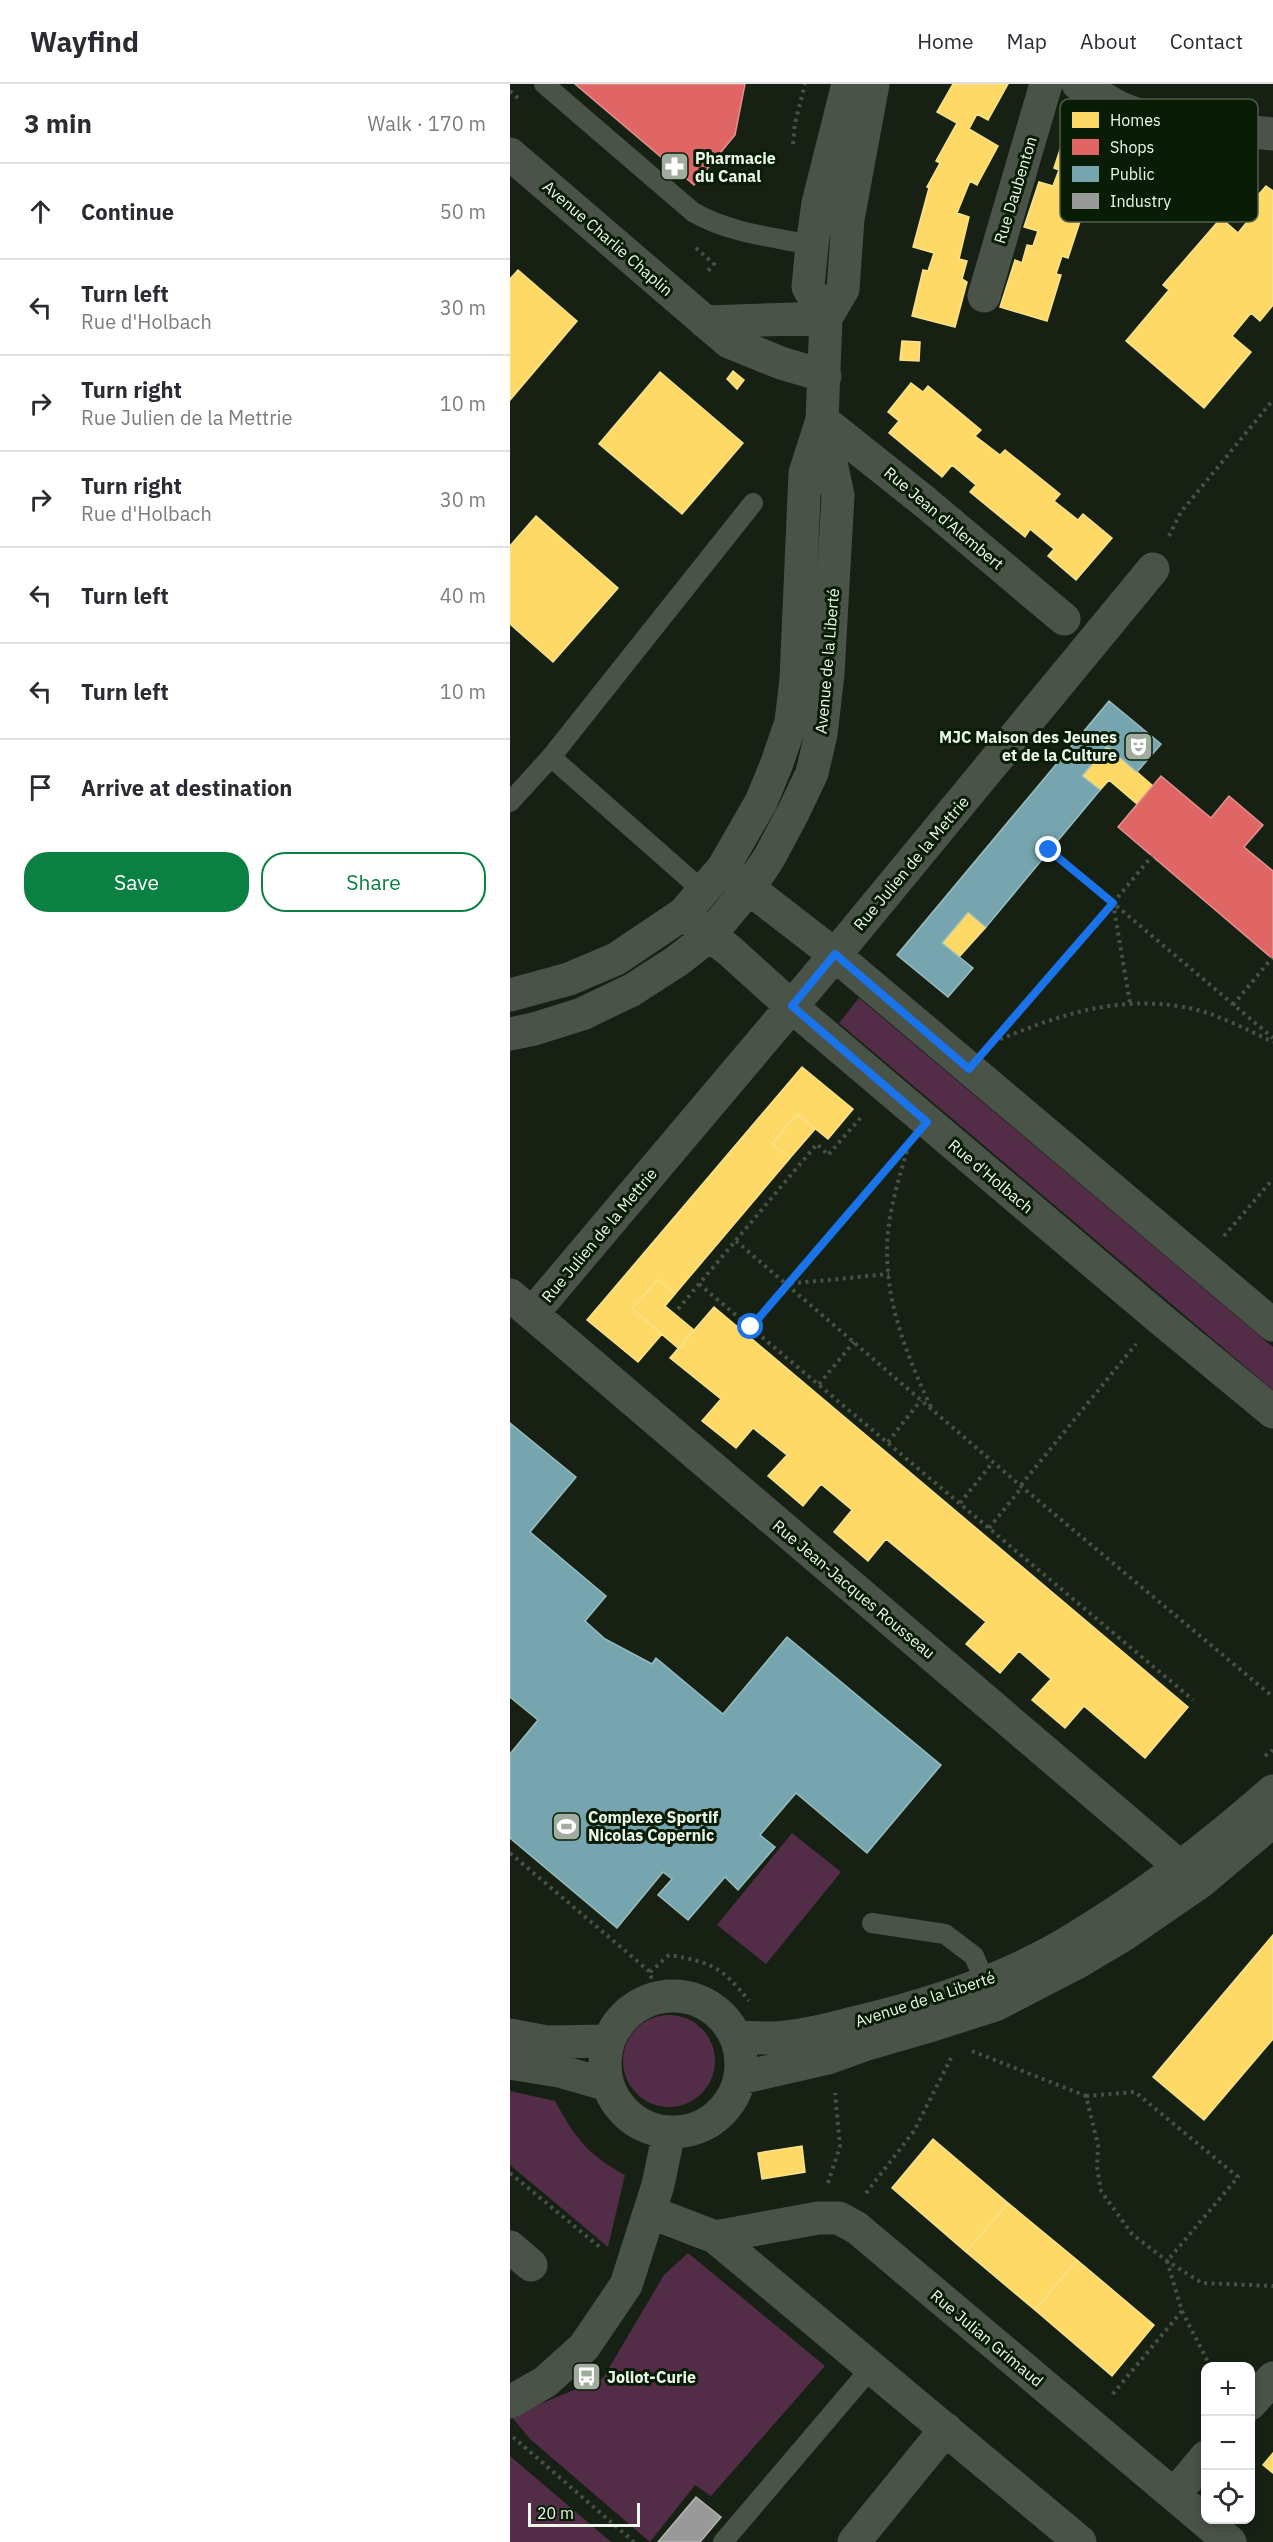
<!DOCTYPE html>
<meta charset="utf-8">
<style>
:root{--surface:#fff;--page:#f2f2f3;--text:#2b2b33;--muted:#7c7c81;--line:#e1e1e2;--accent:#0b8043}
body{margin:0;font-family:"IBM Plex Sans",sans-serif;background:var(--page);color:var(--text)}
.controls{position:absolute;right:18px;bottom:18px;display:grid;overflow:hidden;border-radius:12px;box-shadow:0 3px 9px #0003}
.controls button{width:54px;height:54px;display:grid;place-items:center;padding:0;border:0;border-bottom:2px solid var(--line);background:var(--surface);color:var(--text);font:30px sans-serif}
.scale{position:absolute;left:18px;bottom:15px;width:112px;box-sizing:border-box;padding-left:6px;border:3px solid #ebf8e9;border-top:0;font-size:16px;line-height:21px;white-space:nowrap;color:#ebf8e9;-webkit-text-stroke:4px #091d06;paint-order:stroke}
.stop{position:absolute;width:18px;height:18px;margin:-14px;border:4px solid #1a73e8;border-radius:50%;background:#fff}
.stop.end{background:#1a73e8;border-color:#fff;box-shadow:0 2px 6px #0008}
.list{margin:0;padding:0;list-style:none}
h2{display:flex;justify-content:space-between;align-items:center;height:78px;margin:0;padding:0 24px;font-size:26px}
h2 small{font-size:20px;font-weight:400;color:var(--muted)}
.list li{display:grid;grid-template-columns:39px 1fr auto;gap:18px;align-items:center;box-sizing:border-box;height:96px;padding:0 24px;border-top:2px solid var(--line)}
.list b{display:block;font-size:22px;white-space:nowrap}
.list p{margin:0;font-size:20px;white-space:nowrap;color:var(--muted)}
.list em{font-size:20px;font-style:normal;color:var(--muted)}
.actions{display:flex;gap:12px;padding:18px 24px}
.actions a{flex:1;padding:14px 0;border:2px solid var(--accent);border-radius:24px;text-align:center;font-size:21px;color:var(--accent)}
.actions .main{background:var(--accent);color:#fff}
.icon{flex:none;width:33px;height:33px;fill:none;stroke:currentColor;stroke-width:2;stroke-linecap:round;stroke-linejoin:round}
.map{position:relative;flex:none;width:763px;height:2458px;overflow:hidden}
header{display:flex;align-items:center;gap:36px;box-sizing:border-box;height:84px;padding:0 30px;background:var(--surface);border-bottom:2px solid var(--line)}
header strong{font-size:28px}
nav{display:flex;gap:33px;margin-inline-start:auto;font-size:21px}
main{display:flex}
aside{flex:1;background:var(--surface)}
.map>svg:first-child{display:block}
.green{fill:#532c47}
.homes{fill:#ffd966;stroke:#f9e28d;stroke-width:1.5}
.shops{fill:#e06666;stroke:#e3928d;stroke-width:1.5}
.public{fill:#76a5af;stroke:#99bec0;stroke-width:1.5}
.industry{fill:#999;stroke:#b2b6b1;stroke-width:1.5}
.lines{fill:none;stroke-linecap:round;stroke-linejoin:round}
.path{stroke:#495147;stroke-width:4;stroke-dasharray:3 4.5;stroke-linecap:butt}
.lane{stroke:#4a5348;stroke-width:20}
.street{stroke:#4a5348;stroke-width:33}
.route{stroke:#1a73e8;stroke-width:8}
.labels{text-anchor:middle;stroke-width:6;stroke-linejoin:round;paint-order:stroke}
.poi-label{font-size:16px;font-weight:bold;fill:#ebf8e9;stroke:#091d06;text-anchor:start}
.street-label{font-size:16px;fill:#ebf8e9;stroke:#091d06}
.key{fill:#091d06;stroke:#4d5f4a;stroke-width:1.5}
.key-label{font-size:16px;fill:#ebf8e9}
</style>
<header>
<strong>Wayfind</strong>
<nav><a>Home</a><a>Map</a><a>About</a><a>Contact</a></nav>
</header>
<main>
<aside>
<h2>3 min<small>Walk · 170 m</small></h2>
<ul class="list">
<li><svg class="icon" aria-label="ahead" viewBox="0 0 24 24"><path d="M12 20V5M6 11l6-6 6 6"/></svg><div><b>Continue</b></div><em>50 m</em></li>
<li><svg class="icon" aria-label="left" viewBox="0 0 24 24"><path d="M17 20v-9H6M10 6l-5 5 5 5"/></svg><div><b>Turn left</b><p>Rue d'Holbach</p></div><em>30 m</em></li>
<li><svg class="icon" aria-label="right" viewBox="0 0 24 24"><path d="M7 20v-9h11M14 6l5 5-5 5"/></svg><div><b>Turn right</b><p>Rue Julien de la Mettrie</p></div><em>10 m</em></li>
<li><svg class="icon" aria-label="right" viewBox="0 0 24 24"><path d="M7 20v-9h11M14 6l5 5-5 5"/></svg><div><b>Turn right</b><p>Rue d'Holbach</p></div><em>30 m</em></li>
<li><svg class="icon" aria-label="left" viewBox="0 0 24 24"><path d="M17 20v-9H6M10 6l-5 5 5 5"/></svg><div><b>Turn left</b></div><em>40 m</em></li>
<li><svg class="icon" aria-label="left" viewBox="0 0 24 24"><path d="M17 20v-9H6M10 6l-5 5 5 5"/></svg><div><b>Turn left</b></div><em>10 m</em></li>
<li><svg class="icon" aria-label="arrive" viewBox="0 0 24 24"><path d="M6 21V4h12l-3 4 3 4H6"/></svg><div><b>Arrive at destination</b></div></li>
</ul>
<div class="actions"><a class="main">Save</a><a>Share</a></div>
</aside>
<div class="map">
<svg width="763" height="2458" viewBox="0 0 763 2458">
<rect width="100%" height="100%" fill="#162114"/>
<path class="green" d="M349,914L763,1263V1306L329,939Z
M282,1749L331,1788L256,1880L207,1841Z
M113 1977a46 46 0 1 1 92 0a46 46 0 1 1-92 0Z
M0,2007L45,2017C66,2055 77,2070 115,2091L98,2163L0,2081Z
M178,2169L315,2282L201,2412L185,2401L140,2458L20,2355L1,2332L93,2294L154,2191Z
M0,2372L101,2458H0Z"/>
<path class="homes" d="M443,0H498L478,36L467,30L459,45L488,62L467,101L460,97L447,129L459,133L449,175L457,177L452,195L457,198L445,243L402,232L413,186L418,187L424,169L403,163L419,104L417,103L430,79L426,77L447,39L427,28Z
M561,32L607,46L592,95L587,94L582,113H578L558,174L552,172L546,190L551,191L537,237L490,223L505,176L512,179L517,161L523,162L528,147L514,143L529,98L543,102L549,86L544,84Z
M756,102L763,107V221L750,237L741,229L722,252L741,268L694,324L616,257L659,206L653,201L711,134L728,149L737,138L730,132Z
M8,186L67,237L0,316V195Z
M392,257L410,258L409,277L390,276Z
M223,287L234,296L227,305L217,295Z
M150,288L233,359L172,430L89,360Z
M401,299L413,308L418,302L471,346L465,352L490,371L495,366L550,410L544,417L568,436L573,430L602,454L566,496L538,472L544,465L520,445L515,453L460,408L466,401L442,381L432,393L379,349L389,337L378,328Z
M26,432L108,504L43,578L0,540V462Z
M597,662L643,702L627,720L599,696L590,706L572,692Z
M458,828L476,843L449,873L432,859Z
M292,983L343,1025L318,1055L287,1030L262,1060L280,1074L165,1210L148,1195L122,1225L152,1250L128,1278L77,1236Z
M287,1030L305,1045L280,1074L262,1060Z
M148,1195L165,1210L155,1222L184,1246L168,1264L122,1225Z
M204,1223L678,1623L635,1674L574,1622L555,1644L522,1616L541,1595L509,1567L490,1589L456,1560L476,1538L376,1455L358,1477L324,1448L342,1426L311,1400L293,1422L258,1392L277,1371L243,1344L226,1364L192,1337L211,1315L160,1274Z
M763,1851V1955L694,2036L643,1993Z
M423,2055L498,2119L456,2168L382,2104Z
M292,2062L295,2088L252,2095L248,2069Z
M498,2119L567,2176L525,2226L456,2168Z
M567,2176L644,2241L602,2292L525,2226Z
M763,2369V2389L753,2381Z"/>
<path class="shops" d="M65,0H235L225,51L184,101Z
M651,692L701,734L719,712L753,741L734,763L763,787V875L608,743Z"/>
<path class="public" d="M599,617L651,660L627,688L597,662L572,692L590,706L476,843L458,828L432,859L463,884L438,913L387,871Z
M0,1339L66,1393L20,1448L96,1512L75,1537L95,1555L142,1580L146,1574L213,1630L277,1553L431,1681L357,1769L286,1709L250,1751L265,1763L228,1806L215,1793L178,1836L148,1811L162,1795L153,1788L107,1844L0,1754V1670L28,1636L0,1613Z"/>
<path class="industry" d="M186,2413L211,2433L190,2458H148Z"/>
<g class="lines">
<path class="path" d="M0,7L8,14
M283,60L285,39L295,0
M186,164L204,180L196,189
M659,452L671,428L763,316
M539,767L603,819L620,919
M603,819L642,772
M723,921L762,874
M483,957L603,819L763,954
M483,958C548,932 602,911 674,923C701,927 738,946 763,958
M393,1065L276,1200L512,1403L763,1613
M397,1067C389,1094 381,1120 378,1148C372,1210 395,1268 421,1323
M714,1152L763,1095
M226,1157L276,1200
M189,1200L683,1616
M168,1225L307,1060L318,1071L353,1031
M241,1243L276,1200L379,1190
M309,1300L344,1258
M378,1358L411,1316
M511,1401L626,1260
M450,1419L483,1378
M479,1444L512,1403
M755,1672L763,1666
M0,1769L140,1888L146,1914
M140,1888L159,1871C201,1878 212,1883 239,1917
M462,1967L576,2012L588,2061L587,2083L591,2107L622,2150L657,2177L692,2199L763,2202
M576,2012L625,2008L728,2093L657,2177L672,2227L601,2312
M0,2089L92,2165
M318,2099L330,2062L325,2009
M356,2109L404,2047L441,1974
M672,2227L700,2282
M3,2353L124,2458"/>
<path class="lane" d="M34,0L183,128C219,149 262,153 302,161
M41,673L243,419
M0,718L41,673L193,807
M362,1839L435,1850L464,1872L479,1907
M213,2458L362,2283"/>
<path class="street" d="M568,0L610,24L647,38L763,50
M0,70L219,258L271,279L315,292
M474,212L536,0
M316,234L298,203L302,161L308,119L338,0
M195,238L316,234
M312,336L415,418L554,535
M223,792L325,871L763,1241
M182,837L220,867L282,923L648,1233L763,1328
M0,911L59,895L106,875L173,830L213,784L251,718L267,679L281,638L286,595L295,389L312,336L316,234L333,205L338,135L363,0
M0,950L24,945L72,930L122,906L167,877L199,852L239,804L259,774L283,729L302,689L311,650L318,590L328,411L312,338
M0,1211L689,1799
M22,1230L325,871L643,485
M95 1980a68 68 0 1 1 136 0a68 68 0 1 1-136 0Z
M0,1951L37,1958L99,1957
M227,1953C239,1954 251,1954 263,1954C290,1953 318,1946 343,1939C420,1921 500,1895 567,1853C635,1812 704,1759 763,1707
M0,1979L49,1987L98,2001
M230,1994L318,1974L354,1961L416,1943L485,1921L568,1878L615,1850L689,1799L763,1737
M140,2128L205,2153L570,2458
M205,2153L308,2134H329L347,2144L720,2458
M0,2163L21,2181
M0,2318L35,2298L74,2263L116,2201L148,2101L159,2048
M740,2320L763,2294
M664,2411L696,2373
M344,2458L436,2345"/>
</g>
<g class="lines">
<path class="route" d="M241,1243L417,1038L282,922L325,870L459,985L603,819L539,766"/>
</g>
<defs>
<symbol id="pharmacy-square" viewBox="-11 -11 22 22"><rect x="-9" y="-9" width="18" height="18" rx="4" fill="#a0ad9e" stroke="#091d06"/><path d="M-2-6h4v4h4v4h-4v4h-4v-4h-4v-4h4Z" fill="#fff"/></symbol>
<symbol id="theatre-square" viewBox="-11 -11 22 22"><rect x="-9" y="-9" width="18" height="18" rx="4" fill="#a0ad9e" stroke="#091d06"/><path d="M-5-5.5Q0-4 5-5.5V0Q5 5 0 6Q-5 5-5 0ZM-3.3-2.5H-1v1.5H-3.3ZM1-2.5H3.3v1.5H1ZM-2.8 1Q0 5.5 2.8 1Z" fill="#fff"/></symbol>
<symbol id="stadium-square" viewBox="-11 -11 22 22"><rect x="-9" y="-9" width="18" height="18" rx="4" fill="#a0ad9e" stroke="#091d06"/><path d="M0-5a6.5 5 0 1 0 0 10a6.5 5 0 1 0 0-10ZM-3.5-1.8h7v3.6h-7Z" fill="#fff"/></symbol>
<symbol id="bus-square" viewBox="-11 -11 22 22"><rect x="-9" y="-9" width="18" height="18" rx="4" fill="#a0ad9e" stroke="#091d06"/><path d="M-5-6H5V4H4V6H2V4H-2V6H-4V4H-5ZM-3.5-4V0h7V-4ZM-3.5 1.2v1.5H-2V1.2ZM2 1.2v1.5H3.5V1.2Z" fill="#fff"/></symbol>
</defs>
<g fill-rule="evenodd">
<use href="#pharmacy-square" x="148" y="66" width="33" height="33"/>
<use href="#theatre-square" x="612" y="646" width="33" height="33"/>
<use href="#stadium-square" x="40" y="1726" width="33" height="33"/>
<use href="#bus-square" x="60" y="2276" width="33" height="33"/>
</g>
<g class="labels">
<g class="poi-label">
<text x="185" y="80">Pharmacie<tspan x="185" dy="18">du Canal</tspan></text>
<text x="607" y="659" text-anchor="end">MJC Maison des Jeunes<tspan x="607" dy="18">et de la Culture</tspan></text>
<text x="78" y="1739">Complexe Sportif<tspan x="78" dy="18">Nicolas Copernic</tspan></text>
<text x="97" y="2299">Joliot-Curie</text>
</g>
<g class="street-label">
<text transform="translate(505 106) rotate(-73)" y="6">Rue Daubenton</text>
<text transform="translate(98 154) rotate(41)" y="6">Avenue Charlie Chaplin</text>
<text transform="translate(434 434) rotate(40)" y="6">Rue Jean d'Alembert</text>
<text transform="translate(317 577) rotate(-85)" y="6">Avenue de la Liberté</text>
<text transform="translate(401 779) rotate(-50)" y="6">Rue Julien de la Mettrie</text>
<text transform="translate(481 1092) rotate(40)" y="6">Rue d'Holbach</text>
<text transform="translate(89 1151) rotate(-50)" y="6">Rue Julien de la Mettrie</text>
<text transform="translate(344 1505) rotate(40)" y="6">Rue Jean-Jacques Rousseau</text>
<text transform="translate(415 1915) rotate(-18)" y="6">Avenue de la Liberté</text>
<text transform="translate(477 2254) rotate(40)" y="6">Rue Julian Grimaud</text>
</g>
</g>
<rect x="550" y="15" width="198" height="123" rx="9" class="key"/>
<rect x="562" y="28" width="27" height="16" fill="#ffd966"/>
<rect x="562" y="55" width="27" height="16" fill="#e06666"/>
<rect x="562" y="82" width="27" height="16" fill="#76a5af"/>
<rect x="562" y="109" width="27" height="16" fill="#999"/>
<g class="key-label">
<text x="600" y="42">Homes</text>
<text x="600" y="69">Shops</text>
<text x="600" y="96">Public</text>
<text x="600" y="123">Industry</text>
</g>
</svg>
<div class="controls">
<button>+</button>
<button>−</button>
<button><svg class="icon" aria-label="locate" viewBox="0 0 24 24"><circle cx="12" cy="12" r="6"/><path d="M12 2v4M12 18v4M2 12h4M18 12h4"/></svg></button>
</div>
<div class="scale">20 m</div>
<div class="stop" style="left:241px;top:1243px"></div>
<div class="stop end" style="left:539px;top:766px"></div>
</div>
</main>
